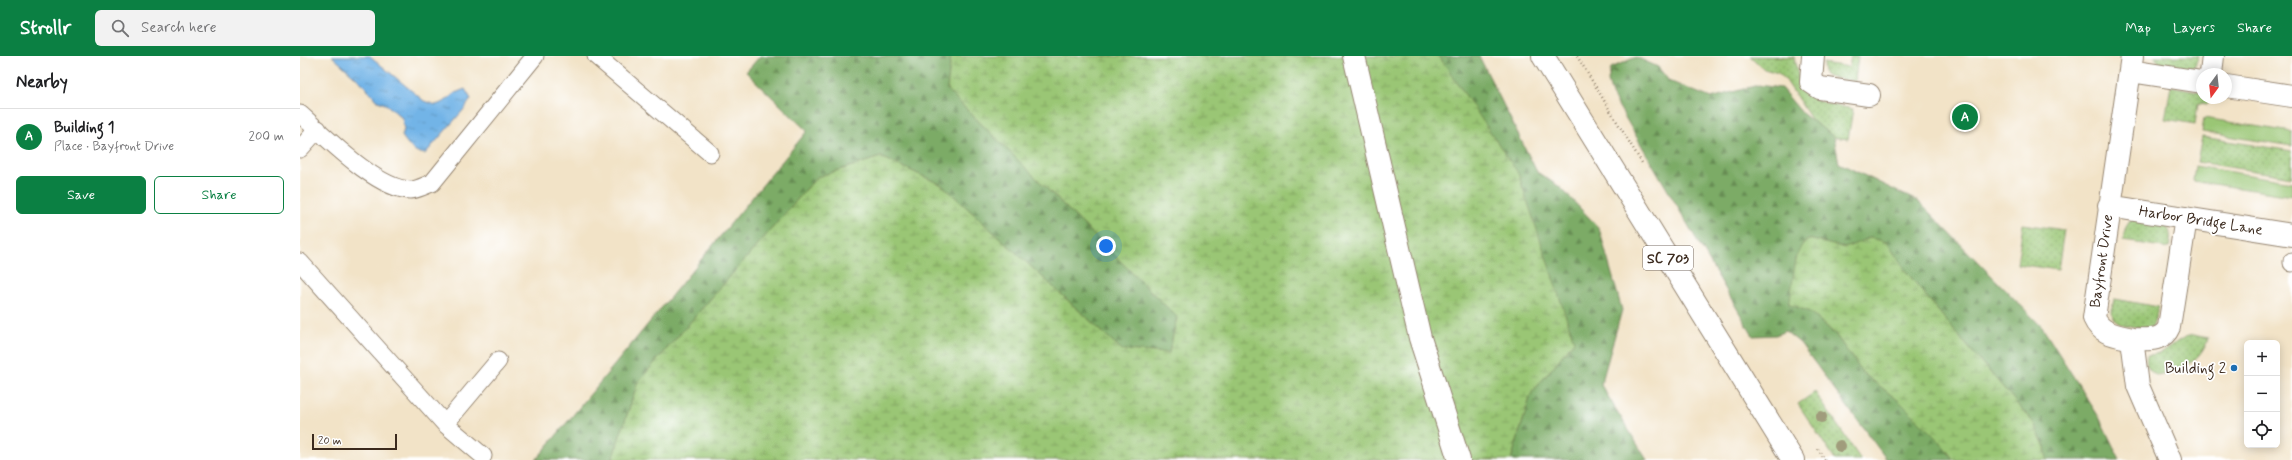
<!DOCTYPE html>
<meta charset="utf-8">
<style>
:root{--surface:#fff;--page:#f2f2f2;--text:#202124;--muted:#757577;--line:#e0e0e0;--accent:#0b8043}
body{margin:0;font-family:Mynerve,sans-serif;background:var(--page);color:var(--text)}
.controls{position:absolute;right:12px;bottom:12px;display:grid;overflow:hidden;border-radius:6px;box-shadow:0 2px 10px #0003}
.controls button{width:36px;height:36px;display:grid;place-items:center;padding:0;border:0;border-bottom:1px solid var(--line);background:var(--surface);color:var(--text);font:20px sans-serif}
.compass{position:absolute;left:1896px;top:12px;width:36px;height:36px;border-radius:50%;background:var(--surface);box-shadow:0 2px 10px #0003;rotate:195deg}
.scale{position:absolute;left:12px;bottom:10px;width:85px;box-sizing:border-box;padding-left:4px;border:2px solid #3b2a1e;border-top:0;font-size:11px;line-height:14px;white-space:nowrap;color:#3b2a1e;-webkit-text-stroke:3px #fff;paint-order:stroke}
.you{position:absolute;left:806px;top:190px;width:14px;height:14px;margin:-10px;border:3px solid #fff;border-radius:50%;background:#1a73e8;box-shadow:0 0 0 6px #1a73e833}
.badge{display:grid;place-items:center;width:26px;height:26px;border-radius:50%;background:var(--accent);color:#fff;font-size:13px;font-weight:700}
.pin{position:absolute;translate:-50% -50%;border:2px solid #fff;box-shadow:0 1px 4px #0006}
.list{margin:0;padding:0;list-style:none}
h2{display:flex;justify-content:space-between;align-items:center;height:52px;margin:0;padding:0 16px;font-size:17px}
h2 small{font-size:13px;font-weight:400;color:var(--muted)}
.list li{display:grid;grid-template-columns:26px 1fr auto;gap:12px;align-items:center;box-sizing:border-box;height:56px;padding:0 16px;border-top:1px solid var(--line)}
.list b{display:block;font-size:15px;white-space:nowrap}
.list p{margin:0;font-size:13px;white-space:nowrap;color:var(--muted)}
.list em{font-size:13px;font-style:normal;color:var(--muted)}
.actions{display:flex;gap:8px;padding:12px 16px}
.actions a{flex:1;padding:9px 0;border:1px solid var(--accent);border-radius:6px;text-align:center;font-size:14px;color:var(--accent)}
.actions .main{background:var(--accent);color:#fff}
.icon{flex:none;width:22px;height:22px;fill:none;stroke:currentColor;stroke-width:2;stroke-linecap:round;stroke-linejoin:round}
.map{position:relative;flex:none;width:1992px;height:404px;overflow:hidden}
header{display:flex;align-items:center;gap:24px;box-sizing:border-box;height:56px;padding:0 20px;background:var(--accent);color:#fff}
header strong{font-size:19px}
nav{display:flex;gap:22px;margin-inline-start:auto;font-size:14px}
.search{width:280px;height:36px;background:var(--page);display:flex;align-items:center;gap:10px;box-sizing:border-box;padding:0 14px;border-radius:6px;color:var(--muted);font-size:15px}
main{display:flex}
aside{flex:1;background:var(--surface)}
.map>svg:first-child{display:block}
.grass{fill:url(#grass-dots);stroke:#6a7849}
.forest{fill:url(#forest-firs);stroke:#5b6a42}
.wetland{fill:url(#wetland-marsh);stroke:#6a7849}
.pitch{fill:#9ac674;stroke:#6a7849}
.water{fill:url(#water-ripples);stroke:#566f82}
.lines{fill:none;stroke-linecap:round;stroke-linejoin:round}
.service-casing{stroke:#968672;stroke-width:19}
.minor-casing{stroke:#968672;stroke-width:24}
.motorway-casing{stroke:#968672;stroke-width:24}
.path{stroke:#968672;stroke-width:2.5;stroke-dasharray:1 3;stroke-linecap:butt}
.service{stroke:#fff;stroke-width:17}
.minor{stroke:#fff;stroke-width:22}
.motorway{stroke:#fff;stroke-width:22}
.tree{fill:#a09c7b}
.poi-dot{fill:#1f6fb2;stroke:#fff;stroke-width:1.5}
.labels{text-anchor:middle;stroke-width:3.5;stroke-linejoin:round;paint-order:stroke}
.shield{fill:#fff;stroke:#766a62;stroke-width:1}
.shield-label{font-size:14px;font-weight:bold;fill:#3b2a1e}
.street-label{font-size:15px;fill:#3b2a1e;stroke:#fff}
.poi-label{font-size:15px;fill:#3b2a1e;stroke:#fff;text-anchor:end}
</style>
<header>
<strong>Strollr</strong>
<div class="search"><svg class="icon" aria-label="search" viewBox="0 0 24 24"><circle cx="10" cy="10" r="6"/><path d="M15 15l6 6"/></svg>Search here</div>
<nav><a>Map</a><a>Layers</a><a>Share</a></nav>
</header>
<main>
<aside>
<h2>Nearby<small></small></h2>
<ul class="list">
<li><span class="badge">A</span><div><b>Building 1</b><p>Place · Bayfront Drive</p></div><em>200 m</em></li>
</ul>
<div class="actions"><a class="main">Save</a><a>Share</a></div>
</aside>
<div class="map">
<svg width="1992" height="404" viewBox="0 0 1992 404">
<defs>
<pattern id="grass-dots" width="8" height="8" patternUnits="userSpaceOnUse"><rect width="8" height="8" fill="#9ac674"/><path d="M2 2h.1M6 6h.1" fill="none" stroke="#7fa15f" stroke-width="1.8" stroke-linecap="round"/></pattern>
<pattern id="forest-firs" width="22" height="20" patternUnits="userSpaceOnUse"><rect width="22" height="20" fill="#7bab66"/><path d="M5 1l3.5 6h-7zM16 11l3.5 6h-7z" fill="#668b53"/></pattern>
<pattern id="wetland-marsh" width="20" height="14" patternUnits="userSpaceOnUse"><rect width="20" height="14" fill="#9ac674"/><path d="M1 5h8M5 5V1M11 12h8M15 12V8" fill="none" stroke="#7fa15f"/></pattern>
<pattern id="water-ripples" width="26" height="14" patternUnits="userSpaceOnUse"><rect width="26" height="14" fill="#72b4e7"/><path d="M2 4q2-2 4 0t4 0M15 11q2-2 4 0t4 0" fill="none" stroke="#5f93bb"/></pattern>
</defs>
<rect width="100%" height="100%" fill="#fff"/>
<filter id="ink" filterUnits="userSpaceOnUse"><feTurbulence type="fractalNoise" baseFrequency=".025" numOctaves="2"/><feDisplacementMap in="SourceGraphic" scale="8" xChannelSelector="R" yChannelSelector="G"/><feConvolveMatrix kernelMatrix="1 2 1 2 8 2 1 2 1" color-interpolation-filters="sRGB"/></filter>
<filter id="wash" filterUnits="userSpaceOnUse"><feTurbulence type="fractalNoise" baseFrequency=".012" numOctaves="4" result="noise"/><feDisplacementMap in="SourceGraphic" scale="16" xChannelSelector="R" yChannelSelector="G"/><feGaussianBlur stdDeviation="0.9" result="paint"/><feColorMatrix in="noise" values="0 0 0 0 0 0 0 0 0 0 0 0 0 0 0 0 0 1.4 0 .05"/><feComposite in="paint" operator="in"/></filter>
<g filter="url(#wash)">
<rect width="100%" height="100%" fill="#f2e3c7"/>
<path class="grass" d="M1450,0L1494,1C1503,47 1511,44 1553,53L1548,83L1534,81L1513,66L1485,23L1478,17L1464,13Z
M1551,0H1558L1555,25L1528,21L1524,18L1523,7L1549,11Z
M1854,0H1899L1894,11L1887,13L1860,8Z
M1871,30L1902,36V42H1909L1908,48L1898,47L1895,68L1865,63Z
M1902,81L1992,95V121L1897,106Z
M1837,163C1859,167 1875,164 1869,192L1823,185L1826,171L1830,165Z
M1723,168L1764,174L1758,214L1717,208Z
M1814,243L1859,251L1852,271C1845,273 1838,271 1830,270C1811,267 1810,261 1814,243Z
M1893,279L1908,282C1901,306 1879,316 1857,320C1848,314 1845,310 1847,299C1869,299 1875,281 1893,279Z
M1515,336L1561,404H1535L1498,348Z"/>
<path class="forest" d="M460,0H651L647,34L877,261L869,297L822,294L642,129L581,101L517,121L338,326L312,404H236L507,75L446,16Z
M1139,0H1179L1237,116L1260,131L1299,172L1322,254L1301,329L1347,404H1211L1231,338L1274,285Z
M1336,1L1358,11L1369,25L1411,42L1458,29L1481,32L1503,58L1534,81L1539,107L1619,146L1742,271L1799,361L1820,404H1747L1745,391L1733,366L1656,277L1605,214L1587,186L1570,182L1545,192L1508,183L1496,202L1494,231L1489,248L1510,256L1535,278L1563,317L1599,345L1640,386L1654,404H1587L1500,287L1485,275L1476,279L1453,280L1312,39L1308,25L1311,12Z"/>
<path class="wetland" d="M651,0H1139L1218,117L1274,285L1231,338L1211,404H312L338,326L517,121L581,101L642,129L822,294L869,297L877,261L647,34Z
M1570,182L1587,186L1605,214L1656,277L1733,366L1745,391L1747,404H1654L1640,386L1599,345L1563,317L1535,278L1510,256L1489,248C1494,230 1492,193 1508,183L1545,192Z"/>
<path class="pitch" d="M1904,62L1992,76V90L1902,76Z
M1895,110L1992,126V140L1893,125Z"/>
<path class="water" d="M32,0H70L124,45L136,49L144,46L155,37L165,33L171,43L165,52L125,98C114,97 108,89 102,80L104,73L102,62L87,49L76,44L63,28Z"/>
</g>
<g filter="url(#ink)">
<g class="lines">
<defs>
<path id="service" d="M296,0L410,97
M0,58C25,80 77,134 111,134C117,134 126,129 132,127L235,0
M0,93L18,73
M0,206L145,368L183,400
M1992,207V205
M145,368L198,305"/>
<path id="minor" d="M1513,0L1511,26L1520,32L1569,39
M1832,0L1794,262C1801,278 1815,279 1832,283L1838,330L1870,404
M1830,15L1902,26
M1911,18L1913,0
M1926,30L1992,40
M1809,150L1992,179
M1832,283C1846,283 1863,286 1869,271L1886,162"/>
<path id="motorway" d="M1054,0L1120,282L1159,404
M1243,0L1493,404"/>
</defs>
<use href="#service" class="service-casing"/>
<use href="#minor" class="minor-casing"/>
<use href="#motorway" class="motorway-casing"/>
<path class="path" d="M1277,0L1342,107
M1518,393L1525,404"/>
<use href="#service" class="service"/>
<use href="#minor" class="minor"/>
<use href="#motorway" class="motorway"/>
</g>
<g class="tree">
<circle cx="1521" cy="361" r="6"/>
<circle cx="1540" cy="390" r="6"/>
</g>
</g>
<circle class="poi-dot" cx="1934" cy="312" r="4"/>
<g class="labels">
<rect class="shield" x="1343" y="190" width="50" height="24" rx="3"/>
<g class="shield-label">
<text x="1368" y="207">SC 703</text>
</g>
<g class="street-label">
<text transform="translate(1901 164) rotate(9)" y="5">Harbor Bridge Lane</text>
<text transform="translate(1801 205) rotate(-82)" y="5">Bayfront Drive</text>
</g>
<g class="poi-label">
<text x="1926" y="317">Building 2</text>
</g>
</g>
</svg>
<div class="controls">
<button>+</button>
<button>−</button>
<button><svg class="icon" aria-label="locate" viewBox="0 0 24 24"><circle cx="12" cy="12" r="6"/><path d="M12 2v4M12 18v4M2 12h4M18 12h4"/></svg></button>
</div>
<svg class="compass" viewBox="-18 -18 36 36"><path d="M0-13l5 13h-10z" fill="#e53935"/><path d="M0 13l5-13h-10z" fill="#757577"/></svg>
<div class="scale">20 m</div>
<div class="you"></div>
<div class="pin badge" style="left:1665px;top:61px">A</div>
</div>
</main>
